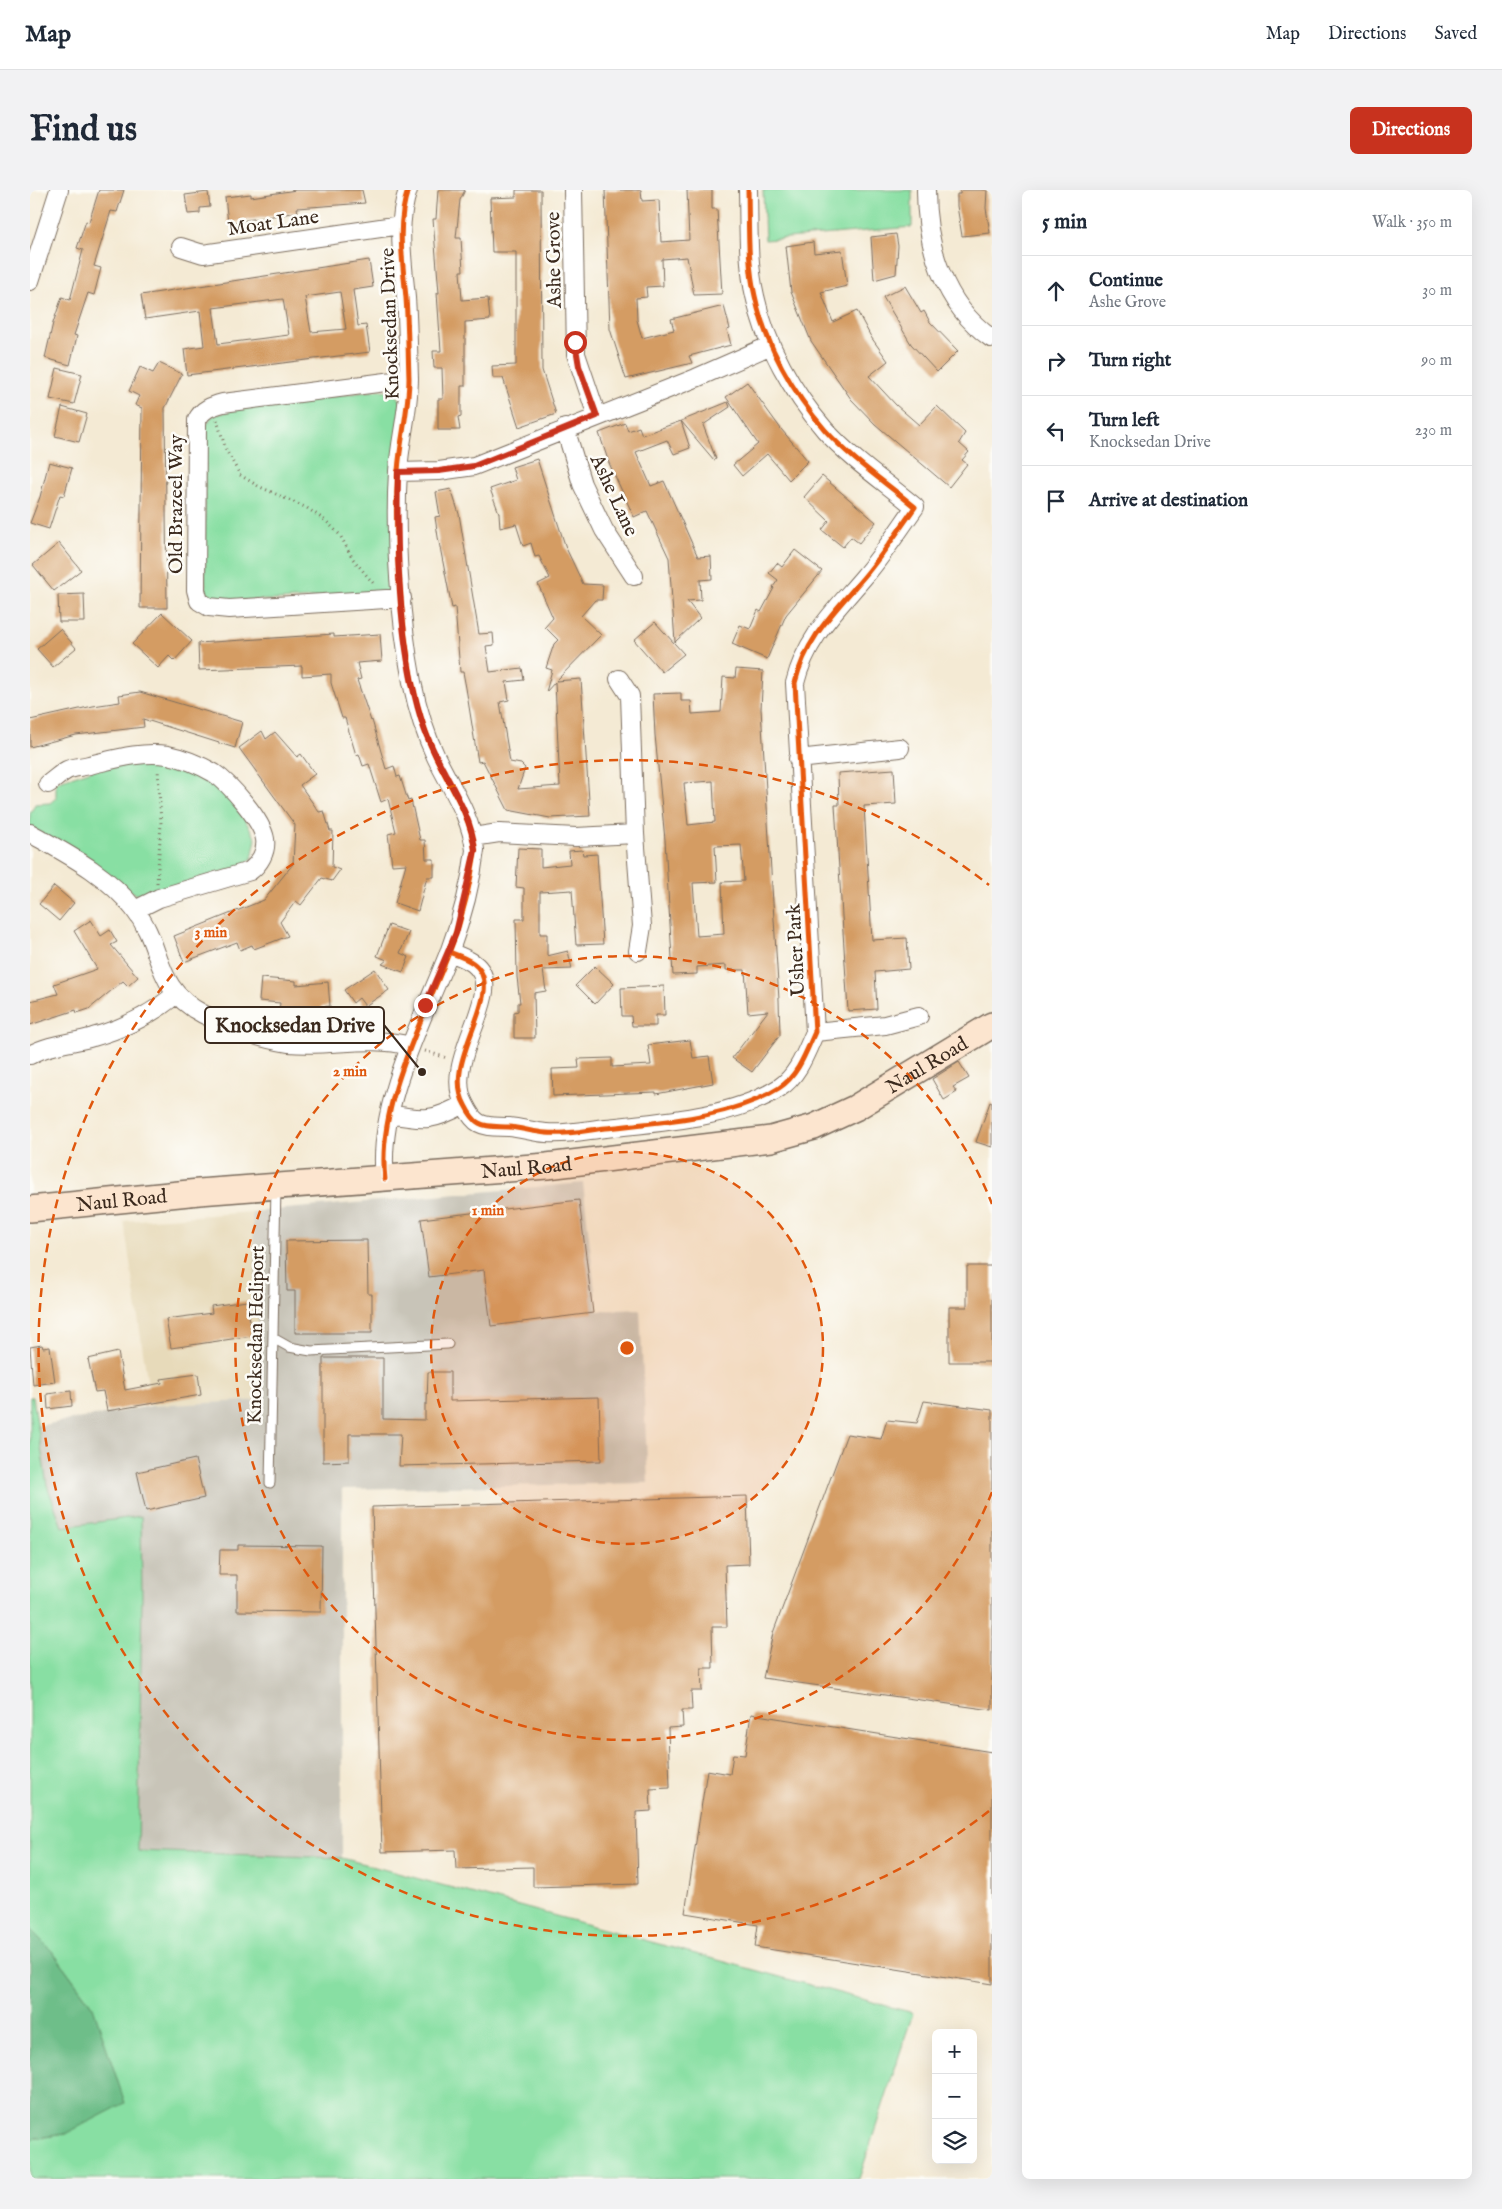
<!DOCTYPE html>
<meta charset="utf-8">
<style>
:root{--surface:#fff;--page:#f2f2f3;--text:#1f2937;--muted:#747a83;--line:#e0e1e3;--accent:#c8321e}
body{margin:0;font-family:"IM FELL English",serif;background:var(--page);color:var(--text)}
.controls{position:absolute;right:15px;bottom:15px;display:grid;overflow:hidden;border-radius:8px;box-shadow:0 5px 20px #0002}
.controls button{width:45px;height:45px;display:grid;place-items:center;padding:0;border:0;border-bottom:1px solid var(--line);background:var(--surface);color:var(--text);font:25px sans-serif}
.stop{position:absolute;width:15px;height:15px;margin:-11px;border:4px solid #c8321e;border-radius:50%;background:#fff}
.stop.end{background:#c8321e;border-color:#fff;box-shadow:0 1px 5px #0008}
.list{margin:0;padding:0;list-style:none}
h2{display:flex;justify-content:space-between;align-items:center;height:65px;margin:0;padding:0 20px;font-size:21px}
h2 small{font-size:16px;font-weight:400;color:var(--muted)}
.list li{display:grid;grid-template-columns:32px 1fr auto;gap:15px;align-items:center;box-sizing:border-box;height:70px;padding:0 20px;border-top:1px solid var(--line)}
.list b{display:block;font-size:19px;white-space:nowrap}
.list p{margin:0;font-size:16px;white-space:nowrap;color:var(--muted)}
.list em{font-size:16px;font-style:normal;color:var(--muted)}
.icon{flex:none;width:28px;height:28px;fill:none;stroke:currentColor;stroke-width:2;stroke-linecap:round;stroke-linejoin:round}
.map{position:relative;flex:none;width:962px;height:1989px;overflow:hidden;border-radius:8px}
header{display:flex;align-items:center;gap:30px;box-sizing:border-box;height:70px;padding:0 25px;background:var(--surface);border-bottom:1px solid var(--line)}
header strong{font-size:24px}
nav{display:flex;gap:28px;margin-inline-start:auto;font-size:18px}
.intro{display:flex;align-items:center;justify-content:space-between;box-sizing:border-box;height:120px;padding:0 30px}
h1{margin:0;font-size:35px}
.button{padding:12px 22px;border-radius:8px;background:var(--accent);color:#fff;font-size:18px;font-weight:700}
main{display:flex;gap:30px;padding:0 30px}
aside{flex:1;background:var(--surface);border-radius:8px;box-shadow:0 5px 20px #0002}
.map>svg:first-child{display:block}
.built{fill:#e7daba}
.industrial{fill:#c8c4b8}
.green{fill:#88dfa3;stroke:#628460}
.forest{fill:#6ebe89;stroke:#547454}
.building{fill:#d49c63;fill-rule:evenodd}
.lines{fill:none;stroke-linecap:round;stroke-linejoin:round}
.lane-casing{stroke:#7c6d5e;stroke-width:11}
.street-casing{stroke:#7c6d5e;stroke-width:20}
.secondary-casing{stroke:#7c6d5e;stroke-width:28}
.path{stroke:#7c6d5e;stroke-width:3;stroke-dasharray:1 4;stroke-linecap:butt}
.lane{stroke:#fff;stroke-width:9}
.street{stroke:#fff;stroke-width:18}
.secondary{stroke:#fce5cf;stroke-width:25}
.cycleway-casing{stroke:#fdfcf7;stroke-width:8}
.cycleway{stroke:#e8590c;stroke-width:5}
.route{stroke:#c8321e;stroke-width:6}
.ring{fill:none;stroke:#df570d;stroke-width:2.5;stroke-dasharray:9 6}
.labels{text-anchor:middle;stroke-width:5;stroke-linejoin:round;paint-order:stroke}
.street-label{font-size:20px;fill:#3b2a1e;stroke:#fdfcf7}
.centre{fill:#df570d;stroke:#fdfcf7;stroke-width:2.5}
.ring-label{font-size:15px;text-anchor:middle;font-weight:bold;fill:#df570d;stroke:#fdfcf7;stroke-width:5;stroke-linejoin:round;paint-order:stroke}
.leader{fill:none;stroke:#3b2a1e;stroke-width:2}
.callout-dot{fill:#3b2a1e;stroke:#fdfcf7;stroke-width:2}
.callout{fill:#fdfcf7;stroke:#3b2a1e;stroke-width:2}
.callout-label{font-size:21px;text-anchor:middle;font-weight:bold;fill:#3b2a1e}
</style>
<header>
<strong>Map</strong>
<nav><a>Map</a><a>Directions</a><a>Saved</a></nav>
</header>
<div class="intro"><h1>Find us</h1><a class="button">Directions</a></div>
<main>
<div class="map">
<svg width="962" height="1989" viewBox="0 0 962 1989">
<rect width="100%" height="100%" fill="#fdfcf7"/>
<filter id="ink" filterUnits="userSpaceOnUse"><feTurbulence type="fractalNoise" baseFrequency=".02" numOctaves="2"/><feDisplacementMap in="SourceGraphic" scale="10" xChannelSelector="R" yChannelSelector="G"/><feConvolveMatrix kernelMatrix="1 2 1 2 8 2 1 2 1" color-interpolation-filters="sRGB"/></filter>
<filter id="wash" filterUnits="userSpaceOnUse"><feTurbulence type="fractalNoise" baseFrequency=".0096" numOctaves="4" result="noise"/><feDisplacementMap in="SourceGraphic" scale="20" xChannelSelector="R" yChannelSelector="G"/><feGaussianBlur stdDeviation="1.12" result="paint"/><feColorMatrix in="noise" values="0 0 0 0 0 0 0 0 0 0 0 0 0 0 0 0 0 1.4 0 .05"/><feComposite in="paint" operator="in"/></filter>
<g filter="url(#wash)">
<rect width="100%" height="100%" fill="#f4ead4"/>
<path class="built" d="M222,1022L232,1210L121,1216L94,1031Z"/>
<path class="industrial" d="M553,993L567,1121L610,1119L618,1293L312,1299V1668L108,1661L112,1405L110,1326L32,1338L17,1295L7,1236L121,1216L232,1210L222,1022Z"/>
<path class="green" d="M733,0H882V37L735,50Z
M349,200C362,201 367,202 372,214L362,398L357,403L251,410H184L177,403L175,390V254L176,236L182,226L204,220Z
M118,571C177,581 197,596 226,649L222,668L212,677L109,706L0,636V624L5,614L20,613L26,608V592L65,579Z
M0,1207H3L17,1295L32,1337L111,1326L112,1405L108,1661L312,1668L883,1823L829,1989H0V1949L36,1944L63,1817L22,1761L0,1739Z"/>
<path class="forest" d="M0,1739L22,1761L63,1817L95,1913L35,1944L0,1949Z"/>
<g id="blocks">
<path class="building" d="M69,0H94L87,22L81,21L64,76L71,78L64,105L58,103L44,145L47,146L40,175L15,168L23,133L32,107L40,110L53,60L47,58L56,31L59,32Z
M266,0H332L335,13L267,18L268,22L198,33L195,7L221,4V7Z
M408,0H435L430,10L426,48H431L433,81H430L432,110L458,108L460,130L435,132V196H431V226L428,227L430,240H408V209H413L412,178H404L403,161H411L407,103H409L403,29H406Z
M486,0H511L512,180L526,224L489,237L473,188H463L462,176L486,175V62H462L460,8L486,7Z
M575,0H611L612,11L629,10L631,52L659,50L657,0H682V19H687L692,104L664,105L657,67L632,69L633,96L616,97L617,107L606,108L607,130L612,148L644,140L641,129L694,116L700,139L697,140L701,155L659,166L662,173L596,189L580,139Z
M930,0H957L956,18L960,43L932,46L927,16V4H930Z
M178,2L180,17L170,18V23L158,24L155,5Z
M866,44L868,56L866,84L844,90L841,47Z
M783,52L784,63L812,60L817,96L791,102L803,132L827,121L841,147L858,171L839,186L866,215L889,235L907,216L935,243L929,253L939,262L932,270L937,274L919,297L845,234L821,209L781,151L761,102L756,56Z
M339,70L343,97L323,100L328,136L336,135L340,162L157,185L154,159L174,156L170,121L115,129L111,105ZM310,102L316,139L281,142L275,107ZM253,109L259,145L188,154L183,118Z
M875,96L891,123L894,121L900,132L928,161L907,182L881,154L853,107Z
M129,173L152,184L135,218L137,418H110L112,218L105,215L109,206L99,201L110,177L123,183Z
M27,178L52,184L44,214L20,209Z
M717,192L751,239L778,271L759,290L737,264L712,286L703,275L728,254L696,207Z
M698,212L700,217L673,235L686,269L684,270L651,231Z
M32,217L57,224L49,252L25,246Z
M651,231L660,258L644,264L637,250L606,262L621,296L634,291L668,367L681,366L682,389L670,390L671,410L657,411L670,428L645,452L639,368L617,321L604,327L579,273L569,243L595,233L598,241L609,237L612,245Z
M507,269L536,358L553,394L573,395L572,410H565L551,426L571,445L526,491L551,489L560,626L520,628L478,620L453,571L448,572L436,498L433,482H430L425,417L422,418L408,347L405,327L410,326L406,302L421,299L429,324L449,444L463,443L464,455L456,456L460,482L492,478L494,490L476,492L479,510L470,512L480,572L491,574L495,578L488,599L530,596L525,492L516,502L522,480L516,478L524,454L528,450L515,437L523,428L508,394L520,388L509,366L505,367L501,353L493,356L486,334L470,338L469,323L460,299L486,290L482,277Z
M19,272L42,278L34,306L30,305L19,339L0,333L10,307Z
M792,286L846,332L829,353L821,347L813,357L792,340L799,331L774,307Z
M29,353L51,380L24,401L3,375Z
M765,360L792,381L756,425L737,469L702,454L710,435L720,439L728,420L731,422L744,398L743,397L748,390L739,383L747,373L752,377Z
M54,404L55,432H29L28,405Z
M132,423L162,451L144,471L139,466L128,478L102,454Z
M625,432L654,464L632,482L604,450Z
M30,439L46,458L23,477L7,459Z
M304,444V447L350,444L352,471L327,473L331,489L327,490L341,531L342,530L356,579L364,576L367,587L370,586L378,611L381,610L390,650H395L396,669H404V687H397L388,721L365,713L376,674L362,675L358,644L366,642L358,609L351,612L339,574L333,576L329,564L326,565L315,528H312L301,493V484L272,486V476L169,480L168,453Z
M706,479L733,481L731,519L749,810L750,845L722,882L702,868L738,821L718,823L715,780H696V775L667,777V784L643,785L635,650L625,545L623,504L651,503V511H661L662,524L691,522L693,487L705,488ZM683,591L685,632L658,635L654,593ZM711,655L714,691L692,692L694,744L667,746L663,693L687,692L685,656Z
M110,502L212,532L205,558L113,529L114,537L46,545L0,557V530L63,516L90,512L89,505Z
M232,541L236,549L245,542L267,567L271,564L285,584L270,595L289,622L294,621L300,641H303L302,677L310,680L302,691L292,688L271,715L266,711L250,732L258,746L224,759L222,755L210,760L207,752L154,772L144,746L234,710L263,674L265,635L209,558Z
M864,579L866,614L834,616L842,750L877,748L879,779L845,782L847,819L818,821L805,615H809L808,583Z
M488,658L511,659V677L540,674L539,661L552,660L553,665L567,664L573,754L546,755L542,700L510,702V744H517V766L538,761L542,779L513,780L516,801L504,803L505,848H484V822L488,821V813H490L487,787L486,729H494V698L486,697Z
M24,696L44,713L29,731L9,714Z
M61,730L71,746L80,740L87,752L81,755L108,787L98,796L93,791L59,819L47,823L46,820L0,835V811L28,804L24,794L67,779L44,741Z
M359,735L379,742L370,763L379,767L373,782L352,774L357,770L347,766Z
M565,776L584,794L565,814L546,795Z
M345,779L359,800L335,816L329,808L323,813L314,800Z
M231,788L266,791V795L298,792L300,816L291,817V820L249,821L250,813L229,811Z
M634,796L635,825H626V836H602L601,826H592L591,798Z
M660,850L663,868L679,866L683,893L626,904V902L523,906L522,879L549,878L548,869L582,868V877L621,875L618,855Z
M929,872L939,888L923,897L927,902L914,910L902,889Z
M960,912L962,913V957L946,952Z
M549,1010L563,1123L461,1136L454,1080L399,1087L391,1029Z
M337,1050L338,1104H342V1143H265V1101H257L256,1051Z
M937,1076H962V1172H919V1117H937Z
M217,1111L222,1146L141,1158L136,1129L182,1123L181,1116Z
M12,1155L13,1158L20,1157L25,1192L3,1195L0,1157Z
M88,1162L95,1200L132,1193L131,1189L168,1184L171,1205L77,1221L73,1201L65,1202L58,1169Z
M293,1168H353V1229L395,1230V1214H397L398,1182H420V1211L569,1207L571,1271L369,1276L371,1244H319V1271L293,1272Z
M41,1201L42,1216L18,1219L17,1204Z
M894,1211L962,1220V1520L733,1488L743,1443L817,1244L851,1249L857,1230L887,1233Z
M165,1269L174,1308L116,1321L107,1282Z
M717,1306L719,1374L695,1375L697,1437H682L683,1478H671L672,1501H661L662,1520H652L653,1537L638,1538L640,1598L620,1599L621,1621L606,1622L608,1694L503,1697V1677L426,1679L425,1660L352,1662L342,1317Z
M208,1355L292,1356L291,1422L207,1421V1385H189L190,1360H208Z
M721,1524L962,1562V1794L725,1757L728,1735L655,1723L677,1580L700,1584L703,1564L715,1565Z"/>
</g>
</g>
<g filter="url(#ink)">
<use href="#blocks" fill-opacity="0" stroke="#7c6d5e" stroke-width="1"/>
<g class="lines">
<defs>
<path id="lane" d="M243,1148L259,1157L281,1161L418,1154
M240,1293L246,997"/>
<path id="street" d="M543,0L546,164L567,226
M896,0C896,55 913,114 961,148
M151,57L173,64L371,35
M0,91L29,0
M535,238L552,294L574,340L604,386
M368,282L409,281L444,276L666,188L739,156
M372,408L199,419L179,417L169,411L166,400L167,230C172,219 182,216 193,213L379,189
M589,489L600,506L605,644L612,736L608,761
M768,569L870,558
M18,594C24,590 30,584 37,580C43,577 52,577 59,575C85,569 111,561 138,565C153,568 170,575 184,583C199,593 232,630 235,649C237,662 229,674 220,681L129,708L105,720
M0,643C37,664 77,684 104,719C134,756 122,798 173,824C199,837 230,849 259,853C300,857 340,845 380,856
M443,647L469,643L546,647L605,644
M419,762C427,765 436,768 443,773C481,800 409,870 435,915C438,921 443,930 449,933C458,938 469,936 479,937C491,938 503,942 516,943C536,945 557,940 576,938C630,932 702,928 749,898C768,886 776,862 785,842L765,493C776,448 804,422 833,388C852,366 868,341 885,317C855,292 821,269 795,240C763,203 735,154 725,106C717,72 719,35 718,0
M785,842L855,835L889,826
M0,865C19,854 43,853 63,847C92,839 122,824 145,805
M360,924C394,931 404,931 434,914
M355,989C346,915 394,828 420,760C432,728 441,694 445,660C441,626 421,598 406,567C395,544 387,517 382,492C370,429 364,345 368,281C370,250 379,219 379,188C378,161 378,135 376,108C373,73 366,34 378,0"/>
<g id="secondary">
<path id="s1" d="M0,1019L169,1002L517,976L741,949L784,937L825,918L962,835"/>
</g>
</defs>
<use href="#lane" class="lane-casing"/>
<use href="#street" class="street-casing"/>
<use href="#secondary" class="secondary-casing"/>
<path class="path" d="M187,230L196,260L210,285L228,296L277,318L296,331L310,345L323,369L343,393
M127,693L131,634L128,579
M395,861L417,868"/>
<use href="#lane" class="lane"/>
<use href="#street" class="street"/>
<use href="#secondary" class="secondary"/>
<defs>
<path id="cycleway" d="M419,762C427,765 436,768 443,773C481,800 409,870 435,915C438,921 443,930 449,933C458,938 469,936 479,937C491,938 503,942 516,943C536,945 557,940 576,938C630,932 702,928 749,898C768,886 776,862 785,842L765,493C776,448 804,422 833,388C852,366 868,341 885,317C855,292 821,269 795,240C763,203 735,154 725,106C717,72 719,35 718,0
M355,989C346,915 394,828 420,760C432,728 441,694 445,660C441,626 421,598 406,567C395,544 387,517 382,492C370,429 364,345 368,281C370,250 379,219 379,188C378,161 378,135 376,108C373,73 366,34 378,0"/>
</defs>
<use href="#cycleway" class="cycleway-casing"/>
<use href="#cycleway" class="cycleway"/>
</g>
</g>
<g class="lines" filter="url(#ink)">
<path class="route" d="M395,815L426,743L445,660C440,615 408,580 394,538C369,464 366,360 368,282L409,281L444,276L567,226L549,176L545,152"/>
</g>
<circle cx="597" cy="1158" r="196" fill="#df570d" fill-opacity=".12"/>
<g class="ring">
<circle cx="597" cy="1158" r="196"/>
<path d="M962 1302A392 392 0 1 1 962 1014"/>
<path d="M959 1621A588 588 0 1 1 959 695"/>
</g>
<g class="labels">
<g class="street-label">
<text transform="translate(243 32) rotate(-8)" y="7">Moat Lane</text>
<text transform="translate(523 70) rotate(-91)" y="7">Ashe Grove</text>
<text transform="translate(359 134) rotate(-92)" y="7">Knocksedan Drive</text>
<text transform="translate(585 305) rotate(65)" y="7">Ashe Lane</text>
<text transform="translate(145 314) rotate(-90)" y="7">Old Brazeel Way</text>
<text transform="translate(765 760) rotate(-93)" y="7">Usher Park</text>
<text dy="7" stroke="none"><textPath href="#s1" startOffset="918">Naul Road</textPath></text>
<text dy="7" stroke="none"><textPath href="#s1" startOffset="498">Naul Road</textPath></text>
<text dy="7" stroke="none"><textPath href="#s1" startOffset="92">Naul Road</textPath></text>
<text transform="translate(225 1145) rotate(-89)" y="7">Knocksedan Heliport</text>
</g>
</g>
<circle cx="597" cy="1158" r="8" class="centre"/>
<g class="ring-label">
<text x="181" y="747">3 min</text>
<text x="320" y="886">2 min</text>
<text x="458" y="1025">1 min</text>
</g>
<path class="leader" d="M392 882L354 835"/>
<circle class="callout-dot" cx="392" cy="882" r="5"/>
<rect class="callout" x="175" y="817" width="179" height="36" rx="5"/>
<g class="callout-label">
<text x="265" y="842">Knocksedan Drive</text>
</g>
</svg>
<div class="controls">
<button>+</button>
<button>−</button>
<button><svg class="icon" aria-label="layers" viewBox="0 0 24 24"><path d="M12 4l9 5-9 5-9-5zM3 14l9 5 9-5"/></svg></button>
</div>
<div class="stop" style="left:545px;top:152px"></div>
<div class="stop end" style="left:395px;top:815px"></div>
</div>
<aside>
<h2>5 min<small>Walk · 350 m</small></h2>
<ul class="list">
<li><svg class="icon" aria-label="ahead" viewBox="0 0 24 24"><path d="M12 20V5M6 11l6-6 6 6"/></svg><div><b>Continue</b><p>Ashe Grove</p></div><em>30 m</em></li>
<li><svg class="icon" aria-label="right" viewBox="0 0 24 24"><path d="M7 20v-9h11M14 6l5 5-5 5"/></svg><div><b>Turn right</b></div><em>90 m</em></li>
<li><svg class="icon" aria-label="left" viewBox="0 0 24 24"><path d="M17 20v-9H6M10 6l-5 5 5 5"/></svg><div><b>Turn left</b><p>Knocksedan Drive</p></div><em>230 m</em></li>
<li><svg class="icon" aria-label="arrive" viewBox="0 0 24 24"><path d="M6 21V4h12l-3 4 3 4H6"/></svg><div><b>Arrive at destination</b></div></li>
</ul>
</aside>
</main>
